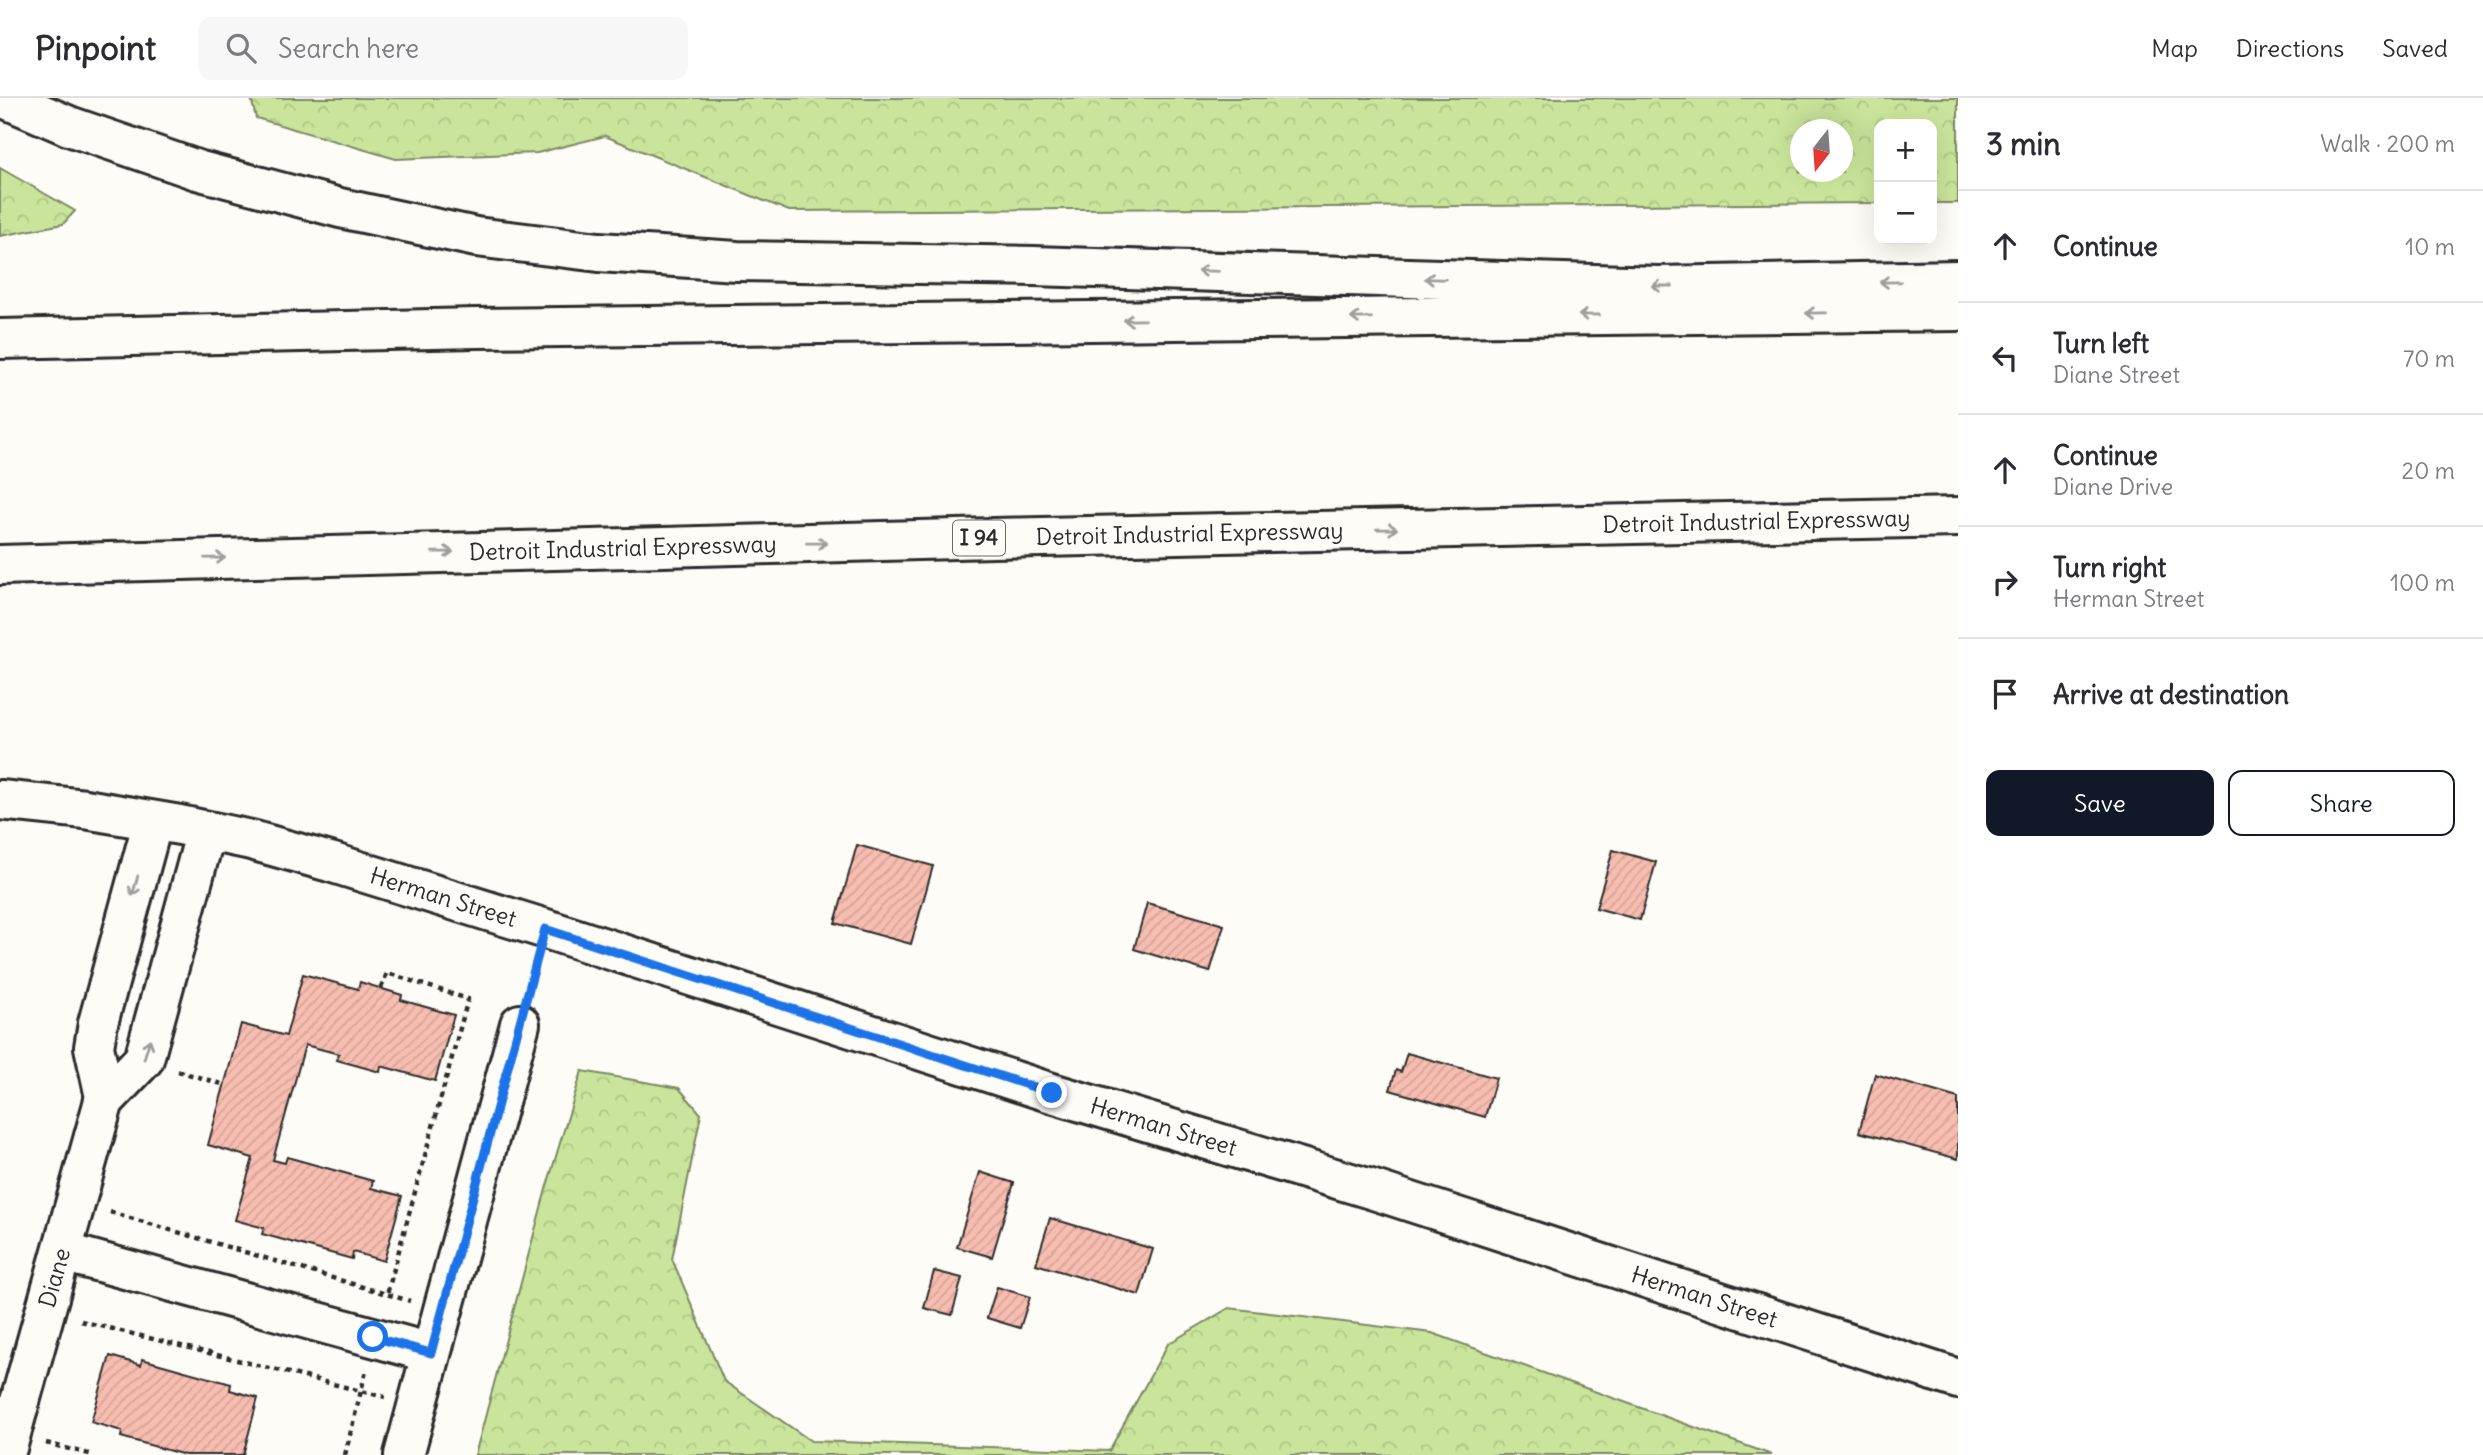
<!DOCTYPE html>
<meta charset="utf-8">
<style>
:root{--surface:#fff;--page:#f7f7f7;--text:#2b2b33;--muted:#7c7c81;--line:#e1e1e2;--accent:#111827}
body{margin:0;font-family:Delius,sans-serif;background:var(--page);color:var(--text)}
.controls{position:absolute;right:21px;top:21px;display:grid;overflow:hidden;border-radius:14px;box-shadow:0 7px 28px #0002}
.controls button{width:63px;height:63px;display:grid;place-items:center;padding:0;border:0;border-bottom:2px solid var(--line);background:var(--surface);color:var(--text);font:35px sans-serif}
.compass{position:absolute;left:1790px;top:21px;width:63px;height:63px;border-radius:50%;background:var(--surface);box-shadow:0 7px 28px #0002;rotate:197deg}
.stop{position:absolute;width:21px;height:21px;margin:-16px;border:5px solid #1a73e8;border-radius:50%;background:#fff}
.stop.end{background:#1a73e8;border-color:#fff;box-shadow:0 2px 7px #0008}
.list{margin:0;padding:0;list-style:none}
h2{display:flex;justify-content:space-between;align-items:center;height:91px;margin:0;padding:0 28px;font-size:30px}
h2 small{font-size:23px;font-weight:400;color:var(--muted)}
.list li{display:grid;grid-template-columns:46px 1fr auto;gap:21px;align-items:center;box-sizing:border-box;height:112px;padding:0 28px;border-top:2px solid var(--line)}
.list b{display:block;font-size:26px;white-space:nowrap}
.list p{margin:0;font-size:23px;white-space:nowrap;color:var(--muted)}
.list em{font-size:23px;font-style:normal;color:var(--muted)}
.actions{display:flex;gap:14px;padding:21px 28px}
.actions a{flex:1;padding:16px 0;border:2px solid var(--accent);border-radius:14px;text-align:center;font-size:24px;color:var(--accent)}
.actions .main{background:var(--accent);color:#fff}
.icon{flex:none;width:38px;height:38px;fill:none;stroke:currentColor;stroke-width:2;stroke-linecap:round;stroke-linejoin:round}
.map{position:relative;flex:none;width:1958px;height:1357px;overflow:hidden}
header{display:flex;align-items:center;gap:42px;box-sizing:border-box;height:98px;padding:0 35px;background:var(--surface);border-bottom:2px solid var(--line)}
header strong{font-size:33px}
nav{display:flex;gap:38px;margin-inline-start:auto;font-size:24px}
.search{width:490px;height:63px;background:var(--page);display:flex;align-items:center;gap:18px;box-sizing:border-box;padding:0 24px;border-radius:14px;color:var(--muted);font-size:26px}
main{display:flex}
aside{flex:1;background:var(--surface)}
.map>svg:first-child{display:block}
.forest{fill:url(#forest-crowns);stroke:#7a8863;stroke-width:2;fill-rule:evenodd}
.building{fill:url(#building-hatch);stroke:#2b2b2b;stroke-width:2}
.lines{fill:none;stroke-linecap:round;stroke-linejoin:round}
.street-casing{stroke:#2b2b2b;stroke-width:44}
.secondary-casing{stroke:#2b2b2b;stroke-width:44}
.highway-casing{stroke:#2b2b2b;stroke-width:44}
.path{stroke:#2b2b2b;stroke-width:4.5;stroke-dasharray:5 5;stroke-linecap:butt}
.street{stroke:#fdfcf7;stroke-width:38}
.secondary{stroke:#fdfcf7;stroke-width:38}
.highway{stroke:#fdfcf7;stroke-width:38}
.oneway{stroke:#9e9e9b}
.route{stroke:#1a73e8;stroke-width:9}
.labels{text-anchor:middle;stroke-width:5;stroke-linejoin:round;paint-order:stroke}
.shield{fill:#fdfcf7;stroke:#6a6a68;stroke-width:2}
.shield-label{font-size:21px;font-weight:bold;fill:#2b2b2b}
.street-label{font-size:23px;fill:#2b2b2b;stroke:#fdfcf7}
</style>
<header>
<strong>Pinpoint</strong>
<div class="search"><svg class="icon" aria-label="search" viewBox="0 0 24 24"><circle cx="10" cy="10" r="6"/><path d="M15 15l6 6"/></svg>Search here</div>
<nav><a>Map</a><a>Directions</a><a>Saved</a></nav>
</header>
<main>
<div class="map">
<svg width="1958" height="1357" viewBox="0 0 1958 1357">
<defs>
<pattern id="forest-crowns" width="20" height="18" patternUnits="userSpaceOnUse" patternTransform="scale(1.75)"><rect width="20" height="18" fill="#cae59b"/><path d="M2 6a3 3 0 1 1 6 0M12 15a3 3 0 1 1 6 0" fill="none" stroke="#aec586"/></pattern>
<pattern id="building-hatch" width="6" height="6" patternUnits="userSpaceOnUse" patternTransform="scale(1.75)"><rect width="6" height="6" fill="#f7bdb0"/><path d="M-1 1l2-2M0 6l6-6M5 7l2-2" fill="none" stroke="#d4a398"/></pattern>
</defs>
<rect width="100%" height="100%" fill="#fdfcf7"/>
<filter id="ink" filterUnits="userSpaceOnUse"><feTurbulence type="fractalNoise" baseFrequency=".0143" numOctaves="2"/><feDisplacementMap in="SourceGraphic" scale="14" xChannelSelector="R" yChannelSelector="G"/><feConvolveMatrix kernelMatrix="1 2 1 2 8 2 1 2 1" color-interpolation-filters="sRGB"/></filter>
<g filter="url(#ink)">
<path class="forest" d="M251,0H1958V105H1932V26H1879V105L789,113L605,38L537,55L396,61L256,20ZM1800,32H1842V74H1800Z
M0,70L75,113L63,126L0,138Z
M582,973L679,990L701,1016L672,1161L724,1283L811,1343L1109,1353L1168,1246L1229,1210L1432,1235L1772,1357H475L546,1091Z"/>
<path class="building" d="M857,747L933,768L911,846L835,825Z
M1613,752L1656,764L1640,822L1596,810Z
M1147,805L1224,827L1210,874L1134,851Z
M303,876L358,891L360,884L402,897L401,902L454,917L435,983L381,968L380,974L337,962L339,956L305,947L273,1062L285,1065L287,1059L373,1083L371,1090L402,1098L384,1163L353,1154L352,1161L262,1136L264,1130L235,1122L253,1060L208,1047L241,926L286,938Z
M1407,955L1496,980L1485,1019L1390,992L1396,972L1401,974Z
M1875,976L1958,1000V1061L1859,1034Z
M980,1074L1014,1085L992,1159L957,1149Z
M1050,1120L1153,1151L1139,1197L1036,1166Z
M934,1173L962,1180L952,1217L924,1210Z
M997,1189L1030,1199L1020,1230L987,1220Z
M110,1258L141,1267L142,1261L231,1286L230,1292L258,1300L243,1357H185L121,1339L122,1333L91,1324Z"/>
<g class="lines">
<defs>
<g id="street">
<path d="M104,1003L144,961L206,733"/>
<path d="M63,1154L431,1255"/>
<path id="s1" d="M5,1357L105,999L94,949L98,925L153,723"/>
<path d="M404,1357L520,926"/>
</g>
<g id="secondary">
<path id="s2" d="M0,702L85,711L180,727L251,742L330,764L546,831L1052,995L1374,1092L1958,1281"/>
</g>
<g id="highway">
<path d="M4,0L69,28L197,72L340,110L476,139L599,154L737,163L1034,168L1658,188L1958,182"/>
<path d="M0,241L476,230L1958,213"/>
<path id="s3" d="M0,467L993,440L1958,419"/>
</g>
</defs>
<use href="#street" class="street-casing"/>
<use href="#secondary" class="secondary-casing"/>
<use href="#highway" class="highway-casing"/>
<path class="path" d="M381,890L387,875L468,901L387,1196
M528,894L536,865
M178,973L222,986
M110,1114L410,1203
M81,1223L385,1299
M46,1345L93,1357
M345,1357L366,1273"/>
<use href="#street" class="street"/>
<use href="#secondary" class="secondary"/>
<use href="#highway" class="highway"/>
</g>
<defs><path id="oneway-shaft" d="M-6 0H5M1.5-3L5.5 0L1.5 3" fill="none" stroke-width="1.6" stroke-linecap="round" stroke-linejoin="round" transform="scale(1.75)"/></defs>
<g class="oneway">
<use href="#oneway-shaft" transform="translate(1208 173) rotate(-178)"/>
<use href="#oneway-shaft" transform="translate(1435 181) rotate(-178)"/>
<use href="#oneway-shaft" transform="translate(1890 184) rotate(179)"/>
<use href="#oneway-shaft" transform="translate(1662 188) rotate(180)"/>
<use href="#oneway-shaft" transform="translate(1816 215) rotate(179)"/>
<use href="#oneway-shaft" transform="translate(1589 217) rotate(179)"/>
<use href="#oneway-shaft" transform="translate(1361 220) rotate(179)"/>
<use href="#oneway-shaft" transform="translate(1134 222) rotate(179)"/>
<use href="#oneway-shaft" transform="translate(1387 431) rotate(-1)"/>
<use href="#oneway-shaft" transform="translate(817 445) rotate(-1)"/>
<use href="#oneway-shaft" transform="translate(443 454) rotate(-1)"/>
<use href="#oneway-shaft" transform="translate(215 460) rotate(-1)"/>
<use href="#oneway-shaft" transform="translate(135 788) rotate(106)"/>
<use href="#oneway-shaft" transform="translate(147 951) rotate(-73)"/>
</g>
</g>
<g class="lines" filter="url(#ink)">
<path class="route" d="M373,1239L431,1255L545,831L1052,995"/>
</g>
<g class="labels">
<rect class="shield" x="953" y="422.5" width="52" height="35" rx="5"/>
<g class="shield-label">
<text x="979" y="447">I 94</text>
</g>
<g class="street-label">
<text dy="8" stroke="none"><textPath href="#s3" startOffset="1757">Detroit Industrial Expressway</textPath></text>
<text dy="8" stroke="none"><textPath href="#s3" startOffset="1190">Detroit Industrial Expressway</textPath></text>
<text dy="8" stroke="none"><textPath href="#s3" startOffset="623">Detroit Industrial Expressway</textPath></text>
<text dy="8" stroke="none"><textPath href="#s2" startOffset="455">Herman Street</textPath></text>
<text dy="8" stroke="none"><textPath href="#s2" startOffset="1211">Herman Street</textPath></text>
<text dy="8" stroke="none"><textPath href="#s1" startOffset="184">Diane</textPath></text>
<text dy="8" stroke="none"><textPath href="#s2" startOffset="1778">Herman Street</textPath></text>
</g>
</g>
</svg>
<div class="controls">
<button>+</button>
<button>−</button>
</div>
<svg class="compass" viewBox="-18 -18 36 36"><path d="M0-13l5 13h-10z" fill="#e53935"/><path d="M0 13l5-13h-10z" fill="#7c7c81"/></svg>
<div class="stop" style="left:373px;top:1239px"></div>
<div class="stop end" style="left:1052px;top:995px"></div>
</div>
<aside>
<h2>3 min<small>Walk · 200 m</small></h2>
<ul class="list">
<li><svg class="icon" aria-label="ahead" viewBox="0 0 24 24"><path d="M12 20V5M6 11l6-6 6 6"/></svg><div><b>Continue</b></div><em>10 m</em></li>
<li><svg class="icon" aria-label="left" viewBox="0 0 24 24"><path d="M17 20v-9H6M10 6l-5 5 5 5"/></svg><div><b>Turn left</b><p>Diane Street</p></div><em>70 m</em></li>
<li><svg class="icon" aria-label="ahead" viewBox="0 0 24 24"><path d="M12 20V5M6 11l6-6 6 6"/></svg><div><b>Continue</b><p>Diane Drive</p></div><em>20 m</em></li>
<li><svg class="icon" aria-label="right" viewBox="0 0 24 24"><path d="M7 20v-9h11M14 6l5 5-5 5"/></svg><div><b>Turn right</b><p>Herman Street</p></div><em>100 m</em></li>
<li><svg class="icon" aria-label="arrive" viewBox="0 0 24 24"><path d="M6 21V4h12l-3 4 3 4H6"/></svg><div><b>Arrive at destination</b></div></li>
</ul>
<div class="actions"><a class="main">Save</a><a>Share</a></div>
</aside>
</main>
